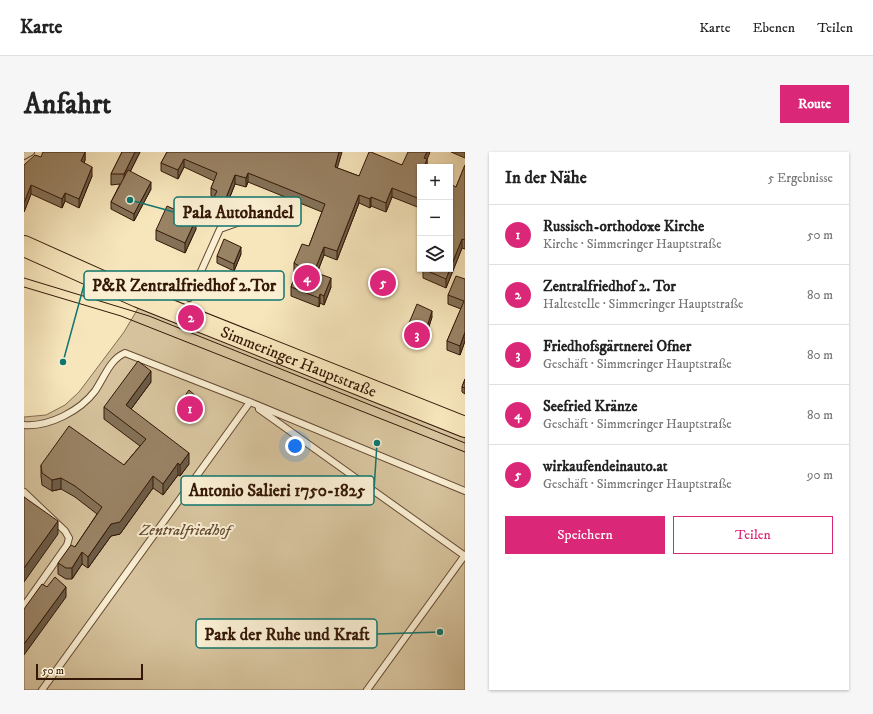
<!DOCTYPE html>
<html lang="de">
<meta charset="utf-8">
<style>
:root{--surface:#fff;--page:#f6f6f6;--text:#222;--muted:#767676;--line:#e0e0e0;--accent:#db2777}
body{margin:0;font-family:"IM FELL DW Pica",serif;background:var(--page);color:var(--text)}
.controls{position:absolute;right:12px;top:12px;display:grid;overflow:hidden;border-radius:0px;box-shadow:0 1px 3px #0004}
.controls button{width:36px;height:36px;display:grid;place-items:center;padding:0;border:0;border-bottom:1px solid var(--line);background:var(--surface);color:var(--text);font:20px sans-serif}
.scale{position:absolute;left:12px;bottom:10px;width:107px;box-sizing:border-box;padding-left:4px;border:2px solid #341707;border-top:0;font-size:11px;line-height:14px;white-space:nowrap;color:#341707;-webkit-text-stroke:3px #faefd3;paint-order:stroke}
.you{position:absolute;left:271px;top:294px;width:14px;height:14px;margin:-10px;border:3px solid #fff;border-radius:50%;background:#1a73e8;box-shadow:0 0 0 6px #1a73e833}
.badge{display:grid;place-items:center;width:26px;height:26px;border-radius:50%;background:var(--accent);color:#fff;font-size:13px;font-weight:700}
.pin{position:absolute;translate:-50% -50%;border:2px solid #fff;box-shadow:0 1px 4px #0006}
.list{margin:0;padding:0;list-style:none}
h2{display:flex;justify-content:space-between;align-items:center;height:52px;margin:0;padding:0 16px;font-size:17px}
h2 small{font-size:13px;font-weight:400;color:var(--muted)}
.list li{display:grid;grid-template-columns:26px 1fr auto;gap:12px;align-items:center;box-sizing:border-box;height:60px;padding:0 16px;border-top:1px solid var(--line)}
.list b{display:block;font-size:15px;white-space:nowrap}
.list p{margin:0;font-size:13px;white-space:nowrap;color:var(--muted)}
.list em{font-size:13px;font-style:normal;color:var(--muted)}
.actions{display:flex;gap:8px;padding:12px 16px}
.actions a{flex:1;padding:9px 0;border:1px solid var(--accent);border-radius:0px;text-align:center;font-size:14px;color:var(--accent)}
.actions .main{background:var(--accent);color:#fff}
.icon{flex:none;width:22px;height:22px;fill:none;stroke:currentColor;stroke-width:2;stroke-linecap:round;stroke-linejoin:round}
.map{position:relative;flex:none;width:441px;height:538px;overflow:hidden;border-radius:0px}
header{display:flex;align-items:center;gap:24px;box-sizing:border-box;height:56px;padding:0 20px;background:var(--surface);border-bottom:1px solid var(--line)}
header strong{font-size:19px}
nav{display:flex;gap:22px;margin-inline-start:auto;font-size:14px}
.intro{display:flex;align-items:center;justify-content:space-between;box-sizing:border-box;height:96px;padding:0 24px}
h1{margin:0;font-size:28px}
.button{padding:10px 18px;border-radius:0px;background:var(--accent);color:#fff;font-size:14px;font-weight:700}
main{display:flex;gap:24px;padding:0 24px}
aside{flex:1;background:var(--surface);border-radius:0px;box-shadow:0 1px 3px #0004}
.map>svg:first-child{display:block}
.green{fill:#d6c39d;stroke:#856d52}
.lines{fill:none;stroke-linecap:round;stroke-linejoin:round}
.service-casing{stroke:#654b34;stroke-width:8}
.primary-casing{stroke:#341707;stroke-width:22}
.service{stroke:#faefd3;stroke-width:6}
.primary{stroke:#f7e6bc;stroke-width:20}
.tram{stroke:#341707;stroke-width:1}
.wall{fill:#847157;stroke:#341707}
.shaded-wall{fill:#6b5c47;stroke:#341707}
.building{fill:#998365;stroke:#341707}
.labels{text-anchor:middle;stroke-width:4;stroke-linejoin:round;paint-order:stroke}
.street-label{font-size:16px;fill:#341707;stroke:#faefd3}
.park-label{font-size:16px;font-style:italic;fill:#654b34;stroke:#faefd3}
.leader{fill:none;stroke:#0f766e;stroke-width:1.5}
.callout-dot{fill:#0f766e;stroke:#faefd3;stroke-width:1.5}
.callout{fill:#faefd3;stroke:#0f766e;stroke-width:1.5}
.callout-label{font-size:17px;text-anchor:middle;font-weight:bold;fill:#341707}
</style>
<header>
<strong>Karte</strong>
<nav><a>Karte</a><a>Ebenen</a><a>Teilen</a></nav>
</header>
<div class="intro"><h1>Anfahrt</h1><a class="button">Route</a></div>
<main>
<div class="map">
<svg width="441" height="538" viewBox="0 0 441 538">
<rect width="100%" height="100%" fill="#f7e6bc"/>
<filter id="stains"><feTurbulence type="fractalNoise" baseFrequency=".005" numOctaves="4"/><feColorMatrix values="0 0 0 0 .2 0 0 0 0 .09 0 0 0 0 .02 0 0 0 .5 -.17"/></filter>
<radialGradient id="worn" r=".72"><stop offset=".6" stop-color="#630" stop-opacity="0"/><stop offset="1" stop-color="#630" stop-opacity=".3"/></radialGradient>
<path class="green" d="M116,153L441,283V538H0V265L22,263L41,253L55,240L100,180Z"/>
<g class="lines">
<defs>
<path id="service" d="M0,4L7,0
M165,146L196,77L241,61
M235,257L441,404
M0,273C25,275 56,259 71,239C80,226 86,207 101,201L226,250L441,339
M0,340L41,379L45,386L43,393L0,454
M18,538L226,250
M343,538L441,403"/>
<g id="primary">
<path id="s1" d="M0,94L114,145L441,275"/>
</g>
</defs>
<use href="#service" class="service-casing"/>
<use href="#primary" class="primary-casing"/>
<use href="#service" class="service"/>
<use href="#primary" class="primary"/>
<path class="tram" d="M0,126L125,164L441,291
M0,135L97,164L441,300"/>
</g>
<path class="wall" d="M61,0V8L60,11L68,24L55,56L41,49L38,56L7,42L0,60V13Z
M98,0H116L106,20L127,37L110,69L87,57V50L96,32L87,33V22Z
M143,0L313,16L335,24L378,13L403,8V15H396V56L368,45L362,60L347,54L346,56L335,51L313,108L300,103L293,121L307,135L300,153L296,151L295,155L267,144V135L272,121L270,120V111L285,94L298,60L224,30L222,35L211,32L200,60L189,56V47L190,46L187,44V36L190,29L160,15L154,27L137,19V11Z
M427,0H441V6Z
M441,13V97L438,96L422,136L399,126V117Z
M172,77L161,101L132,88V78Z
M217,102L210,119L193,111V104Z
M441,127V189L436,203L423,198V189L437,157L424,152V143Z
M408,165L398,196L380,189V183Z
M441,227V242L438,240V235Z
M127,230L107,257L165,312L156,324L154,323L139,343L129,336L96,382L87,384L64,416L58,412L48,427H42L34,422V411L51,395L73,362L51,345L37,337L28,339L18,333L17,324V313H100L116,294L80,267V255Z
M155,252L176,264L165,267L155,259Z"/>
<path class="shaded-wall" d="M61,0V8L57,18V9Z
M111,0H116L100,32V22Z
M315,0H318L311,24V15Z
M403,0H406L403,8V15H400V6Z
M160,7V15L154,27V18Z
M68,15V24L55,56V47Z
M224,21V30L222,35V26Z
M211,23V32L200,60V51Z
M127,30V37L110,69V62Z
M7,33V42L0,60V51Z
M368,36V45L362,60V51Z
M41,41V49L38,56V47Z
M335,43V51L313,108V99Z
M347,45V54L346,56V47Z
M172,67V77L161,101V91Z
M438,87V96L422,136V127Z
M217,95V102L210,119V112Z
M300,95V103L290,129V120Z
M307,126V135L300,153V144Z
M296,142V151L295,155V146Z
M408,159V165L398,196V190Z
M441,180V189L436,203V194Z
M127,219V230L102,264V253Z
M176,257V264L165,267V260Z
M165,301V312L156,324V313Z
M154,311V323L139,343V332Z
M129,324V336L96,382L87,384L64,416V405L87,372Z
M37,326V337L28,339V328Z
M34,369V382L0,430V416Z
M58,400V412L48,427V416Z
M42,435V445L0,503V492Z"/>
<path class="building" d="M19,0H61L57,9L68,15L55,47L41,41L38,47L7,33L0,51V13L11,3L17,5Z
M98,0H111L100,22H87Z
M143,0H315L311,15L335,24L345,0H347L378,13L384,0H403L400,6L403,7L400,15H396V47L368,36L362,51L347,45L346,47L335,43L313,99L300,95L290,120L307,126L300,144L296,142L295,146L267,135L275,114L270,111L278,92L285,94L301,52L224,21L222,26L211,23L200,51L189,47L193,39L187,36L193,21L160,7L154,18L137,11Z
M441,13V88L438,87L422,127L399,117H426V32L432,35Z
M104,18L127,30L110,62L87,50Z
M143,54L172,67L161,91L132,78Z
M200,87L217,95L210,112L193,104Z
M432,124L441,127V180L436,194L423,189L440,149L424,143Z
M393,152L408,159L398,190L380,183Z
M114,209L127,219L102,253L165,301L156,313L154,311L139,332L129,324L96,370L87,372L64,405L58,400L48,416H42L34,411L47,393L51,395L78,355L51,334L37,326L28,328L18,321L17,313L45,274L100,313L122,287L80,255Z
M441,227V236L438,235Z
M165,238L174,246L176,257L165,260L155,252Z
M0,345L34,369L0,416Z
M31,425L42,435L0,492V457L18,432L23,435Z"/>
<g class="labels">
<g class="street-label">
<text dy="6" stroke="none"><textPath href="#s1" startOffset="298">Simmeringer Hauptstraße</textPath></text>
</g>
<g class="park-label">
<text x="161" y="383">Zentralfriedhof</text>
</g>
</g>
<path class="leader" d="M106 48L150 60M39 210L60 133M353 291L350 338M416 480L353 482"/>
<g class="callout-dot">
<circle cx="106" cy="48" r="4"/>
<circle cx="39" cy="210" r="4"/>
<circle cx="353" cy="291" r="4"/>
<circle cx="416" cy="480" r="4"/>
</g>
<g class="callout">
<rect x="150" y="45" width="127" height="29" rx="4"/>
<rect x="60" y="119" width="200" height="29" rx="4"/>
<rect x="157" y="324" width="193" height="29" rx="4"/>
<rect x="172" y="467" width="181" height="29" rx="4"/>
</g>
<g class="callout-label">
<text x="214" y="66">Pala Autohandel</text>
<text x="160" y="139">P&amp;R Zentralfriedhof 2.Tor</text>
<text x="253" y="344">Antonio Salieri 1750-1825</text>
<text x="263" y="488">Park der Ruhe und Kraft</text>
</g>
<rect width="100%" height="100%" filter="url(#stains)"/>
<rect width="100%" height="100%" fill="url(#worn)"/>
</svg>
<div class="controls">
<button>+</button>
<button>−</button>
<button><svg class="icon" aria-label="layers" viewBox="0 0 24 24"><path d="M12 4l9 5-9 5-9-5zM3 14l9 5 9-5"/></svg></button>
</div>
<div class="scale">50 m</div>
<div class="you"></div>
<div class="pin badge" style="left:166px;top:257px">1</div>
<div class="pin badge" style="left:167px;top:166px">2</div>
<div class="pin badge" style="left:393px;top:183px">3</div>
<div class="pin badge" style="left:283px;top:126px">4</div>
<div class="pin badge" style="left:359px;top:131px">5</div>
</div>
<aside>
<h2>In der Nähe<small>5 Ergebnisse</small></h2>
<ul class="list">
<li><span class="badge">1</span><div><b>Russisch-orthodoxe Kirche</b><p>Kirche · Simmeringer Hauptstraße</p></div><em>50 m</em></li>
<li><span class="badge">2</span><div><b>Zentralfriedhof 2. Tor</b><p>Haltestelle · Simmeringer Hauptstraße</p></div><em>80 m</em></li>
<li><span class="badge">3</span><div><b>Friedhofsgärtnerei Ofner</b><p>Geschäft · Simmeringer Hauptstraße</p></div><em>80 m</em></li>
<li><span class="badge">4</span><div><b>Seefried Kränze</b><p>Geschäft · Simmeringer Hauptstraße</p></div><em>80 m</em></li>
<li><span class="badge">5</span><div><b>wirkaufendeinauto.at</b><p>Geschäft · Simmeringer Hauptstraße</p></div><em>90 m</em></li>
</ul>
<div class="actions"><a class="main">Speichern</a><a>Teilen</a></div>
</aside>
</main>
